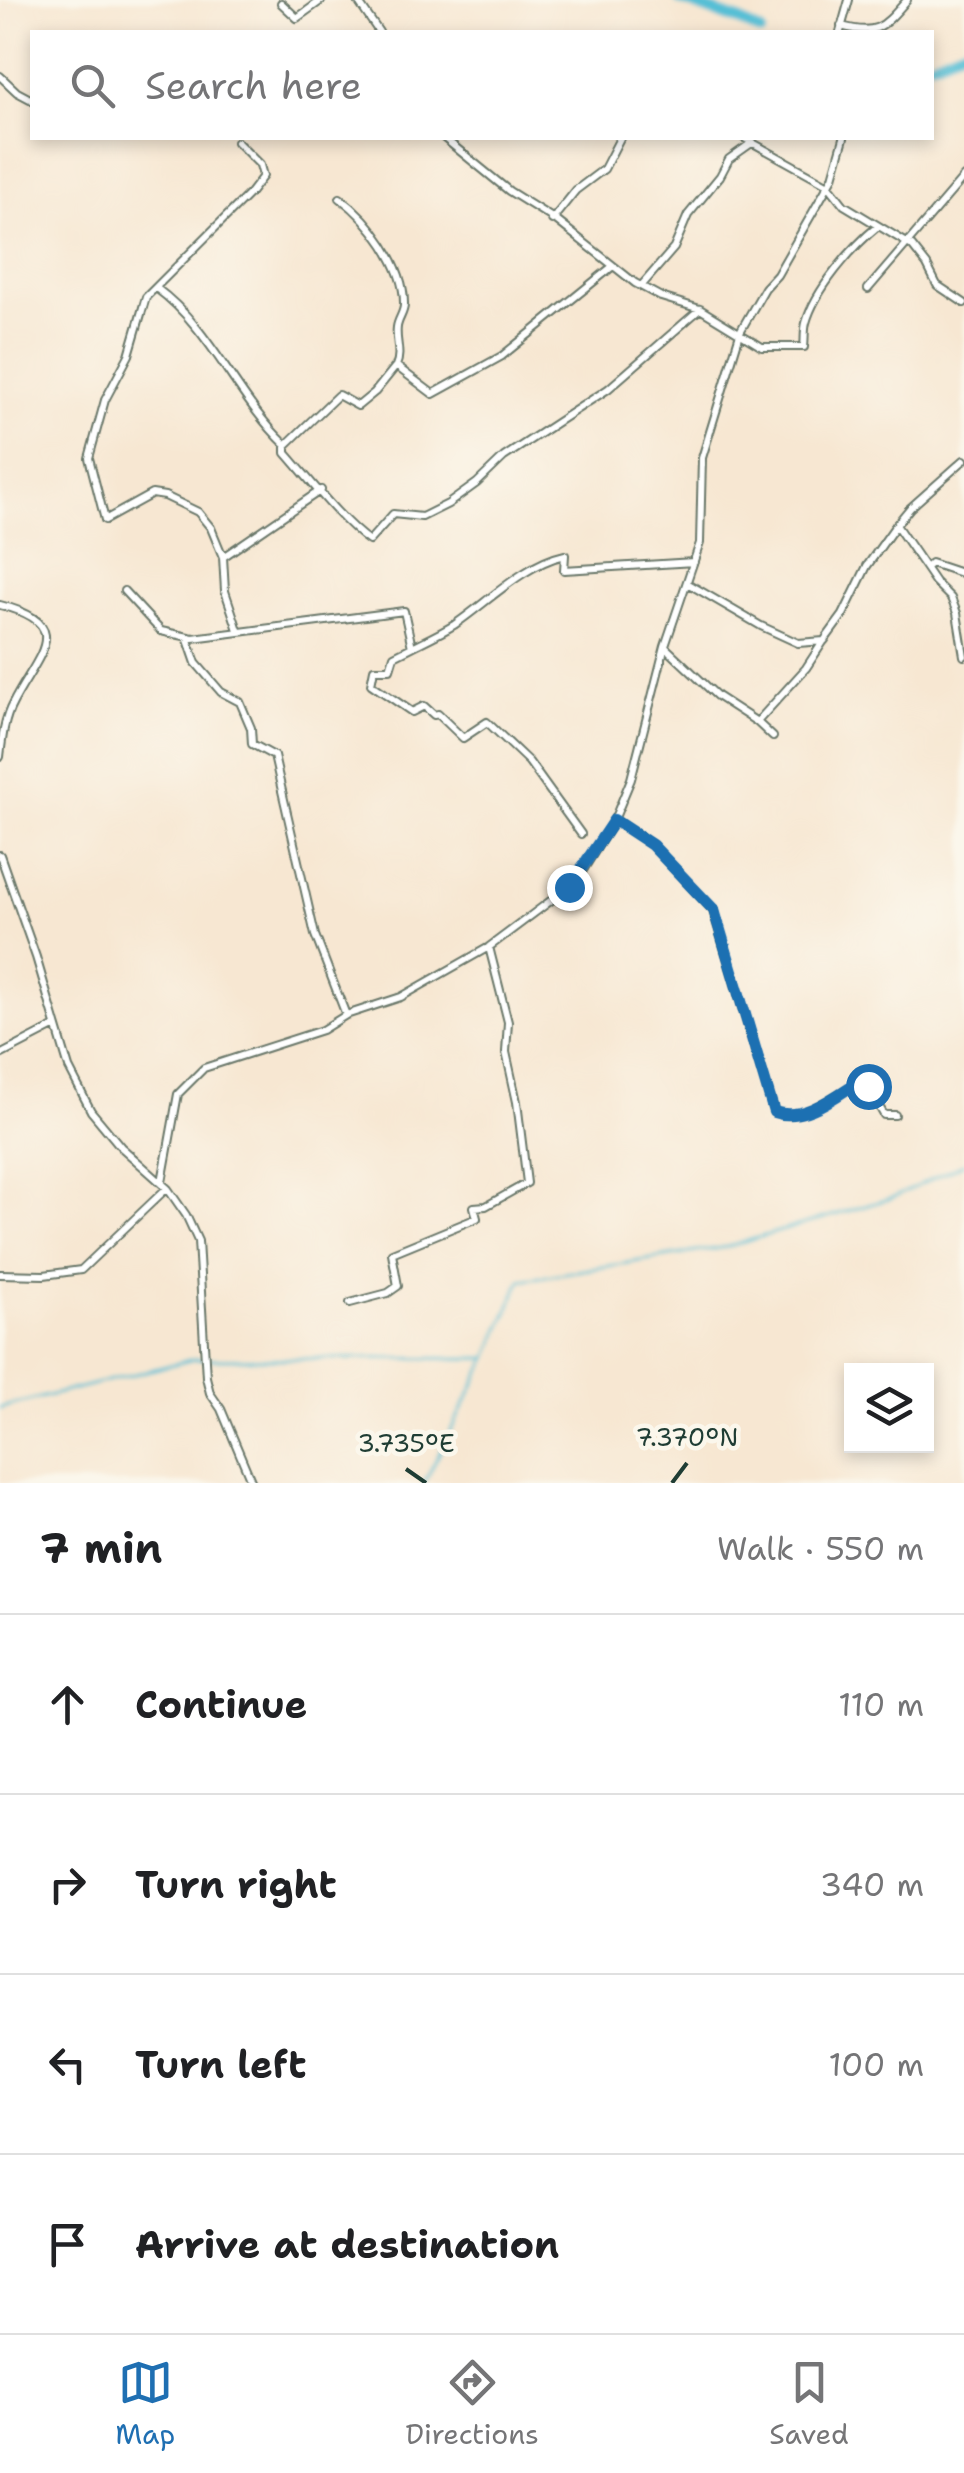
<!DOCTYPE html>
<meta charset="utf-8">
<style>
:root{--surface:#fff;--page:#f6f6f6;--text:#202124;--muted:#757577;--line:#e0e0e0;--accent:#1f6fb2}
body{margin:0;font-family:"Shantell Sans",sans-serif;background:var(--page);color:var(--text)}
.controls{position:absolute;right:30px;bottom:30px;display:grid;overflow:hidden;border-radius:0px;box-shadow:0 5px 15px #0003}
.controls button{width:90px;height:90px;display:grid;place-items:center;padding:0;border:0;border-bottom:2px solid var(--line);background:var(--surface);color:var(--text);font:50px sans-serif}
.stop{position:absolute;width:30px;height:30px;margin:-22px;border:8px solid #1f6fb2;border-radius:50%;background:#fff}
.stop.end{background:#1f6fb2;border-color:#fff;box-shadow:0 2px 10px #0008}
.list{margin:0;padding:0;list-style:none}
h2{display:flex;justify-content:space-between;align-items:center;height:130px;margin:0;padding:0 40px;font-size:42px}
h2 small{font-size:32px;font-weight:400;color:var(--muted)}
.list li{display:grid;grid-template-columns:65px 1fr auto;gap:30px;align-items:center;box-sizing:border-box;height:180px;padding:0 40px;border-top:2px solid var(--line)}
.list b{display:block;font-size:38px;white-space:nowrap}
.list em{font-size:32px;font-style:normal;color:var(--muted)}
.icon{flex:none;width:55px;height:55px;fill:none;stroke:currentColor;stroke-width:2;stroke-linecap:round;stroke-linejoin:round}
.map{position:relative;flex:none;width:964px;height:1483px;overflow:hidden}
.search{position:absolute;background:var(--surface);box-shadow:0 5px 15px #0003;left:30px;right:30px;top:30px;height:110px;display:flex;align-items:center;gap:25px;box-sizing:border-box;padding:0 35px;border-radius:0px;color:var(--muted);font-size:38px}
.sheet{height:850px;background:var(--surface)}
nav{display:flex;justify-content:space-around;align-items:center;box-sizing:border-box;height:140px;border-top:2px solid var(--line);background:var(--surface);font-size:28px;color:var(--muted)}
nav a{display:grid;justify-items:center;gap:5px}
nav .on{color:var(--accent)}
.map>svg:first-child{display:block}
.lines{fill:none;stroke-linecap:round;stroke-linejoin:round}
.stream{stroke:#57bfd5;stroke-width:2.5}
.river{stroke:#57bfd5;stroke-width:11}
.street-casing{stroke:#6b786b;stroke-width:10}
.street{stroke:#fff;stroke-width:6}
.route{stroke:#1f6fb2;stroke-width:12}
.ticks{fill:none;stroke:#1f3d34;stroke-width:4}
.ticks-label{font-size:25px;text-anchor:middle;fill:#1f3d34;stroke:#fbf7ec;stroke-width:9;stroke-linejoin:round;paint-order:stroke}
</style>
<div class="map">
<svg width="964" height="1483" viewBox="0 0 964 1483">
<rect width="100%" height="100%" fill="#fbf7ec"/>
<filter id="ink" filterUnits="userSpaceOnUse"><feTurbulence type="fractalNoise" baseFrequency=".01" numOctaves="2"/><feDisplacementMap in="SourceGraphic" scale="20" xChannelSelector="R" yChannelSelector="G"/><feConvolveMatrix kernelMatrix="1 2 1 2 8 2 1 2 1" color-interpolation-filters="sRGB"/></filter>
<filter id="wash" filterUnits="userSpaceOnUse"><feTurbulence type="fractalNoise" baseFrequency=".0048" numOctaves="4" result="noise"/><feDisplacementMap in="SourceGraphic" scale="40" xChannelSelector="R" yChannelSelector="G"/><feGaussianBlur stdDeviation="2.25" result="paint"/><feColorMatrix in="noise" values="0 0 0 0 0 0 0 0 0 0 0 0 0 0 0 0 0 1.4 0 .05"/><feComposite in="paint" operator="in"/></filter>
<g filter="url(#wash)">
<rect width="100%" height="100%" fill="#f7e7d2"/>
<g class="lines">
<path class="stream" d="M0,1408L194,1359L487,1358
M424,1483L488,1358L521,1280L727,1247L895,1197L964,1163"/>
<path class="river" d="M680,0L740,21L761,32
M932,62L964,49"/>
</g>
</g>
<g filter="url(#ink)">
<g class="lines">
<defs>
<path id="street" d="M357,0L379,32
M281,3L297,18L322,0
M841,26C878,36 883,27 907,0
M840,32L849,0
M0,76L17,92L32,100
M444,138L509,191L557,221L635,283L661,297L700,309L762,347H804C805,340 804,330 806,323C815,290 852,247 878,226
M744,138L827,184
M829,186L844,205L912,246L927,265L937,285L964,303
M340,198C370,220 405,266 404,305C404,313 398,319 397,327C395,341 402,352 396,366
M552,220L576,190L604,169L620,138
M613,266L502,356L433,394L396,366L375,392L358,406L338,395L286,445V453C309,479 342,522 369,541L393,514L422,517L448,504L477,483L504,457L608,389L700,309
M642,285L674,248L688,215L720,176L729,159L753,142
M156,288C212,329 234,395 286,445
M868,289L964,177
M896,525L935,582L951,598L957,613L964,656
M223,557L211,528L198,512L165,496L152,494L105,520L89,458L105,400L129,355L146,297L250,193L263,176L260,165L237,142
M927,567L931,563L964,574
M687,583L761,626L798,643L824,641L843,615L867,566L896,525L910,508L964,460
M124,591L161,631L193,638L404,611L412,647L394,656L390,669H374L371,684L412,712L424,706L434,715L438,714L463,738L487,722L529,762L581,834
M0,605C78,624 36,657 13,703C4,719 2,739 0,757
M238,630L225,591L223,557L321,490
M187,637L196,663L221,692L240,702L251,728L252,744L274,756L315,935L346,1015
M412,647C426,640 441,633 454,625C488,602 524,564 565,555L564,570L694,562
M665,647L717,696L757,722L773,737
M757,722L806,668L823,642
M614,820L652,845L713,910L774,1112C805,1123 834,1094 860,1082L868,1087L884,1115H895
M0,855L36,957L69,1068L91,1111L121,1147L168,1189L186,1215L198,1241L206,1377L210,1393L221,1409L252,1483
M0,1055L56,1026
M162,1182L178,1094L204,1068L322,1030L346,1015L401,997L489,947L569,887L580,875L614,820L631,779L665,646L700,543L702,458L741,330L765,288L777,275L833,177L844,138
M0,1274L44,1275L81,1270L167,1188
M350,1303L388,1293L398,1286L392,1253L477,1218L474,1207L486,1206L527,1183L517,1102L506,1052L508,1022L489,947"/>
</defs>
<use href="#street" class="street-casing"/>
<use href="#street" class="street"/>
</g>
</g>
<g class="lines" filter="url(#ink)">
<path class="route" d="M569,887L614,820L652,845L714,910L774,1112C803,1122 833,1098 856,1083L868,1086"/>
</g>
<path class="ticks" d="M406,1469L426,1483M672,1483L687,1463"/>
<g class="ticks-label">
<text x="687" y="1446">7.370°N</text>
<text x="406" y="1452">3.735°E</text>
</g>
</svg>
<div class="controls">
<button><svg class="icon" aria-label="layers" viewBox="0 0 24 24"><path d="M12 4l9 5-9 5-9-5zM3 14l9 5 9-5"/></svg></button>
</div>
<div class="stop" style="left:868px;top:1086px"></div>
<div class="stop end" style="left:569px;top:887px"></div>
<div class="search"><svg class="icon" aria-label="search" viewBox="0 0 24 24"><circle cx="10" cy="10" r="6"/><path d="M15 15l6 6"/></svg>Search here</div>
</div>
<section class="sheet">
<h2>7 min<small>Walk · 550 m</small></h2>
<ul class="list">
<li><svg class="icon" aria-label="ahead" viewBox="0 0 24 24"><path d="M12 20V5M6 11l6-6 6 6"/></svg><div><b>Continue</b></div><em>110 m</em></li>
<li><svg class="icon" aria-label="right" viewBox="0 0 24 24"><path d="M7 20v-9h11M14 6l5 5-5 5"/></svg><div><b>Turn right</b></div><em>340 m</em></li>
<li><svg class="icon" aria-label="left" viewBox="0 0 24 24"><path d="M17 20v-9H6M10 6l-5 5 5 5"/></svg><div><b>Turn left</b></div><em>100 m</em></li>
<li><svg class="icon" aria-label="arrive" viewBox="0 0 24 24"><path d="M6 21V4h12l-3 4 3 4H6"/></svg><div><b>Arrive at destination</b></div></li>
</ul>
</section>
<nav>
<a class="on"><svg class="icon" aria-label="map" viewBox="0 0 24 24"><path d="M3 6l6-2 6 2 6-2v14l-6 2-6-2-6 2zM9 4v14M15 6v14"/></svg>Map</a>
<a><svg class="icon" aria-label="directions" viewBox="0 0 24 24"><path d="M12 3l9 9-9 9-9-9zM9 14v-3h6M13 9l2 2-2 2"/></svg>Directions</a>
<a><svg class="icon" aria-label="saved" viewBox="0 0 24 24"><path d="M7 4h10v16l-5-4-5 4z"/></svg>Saved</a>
</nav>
